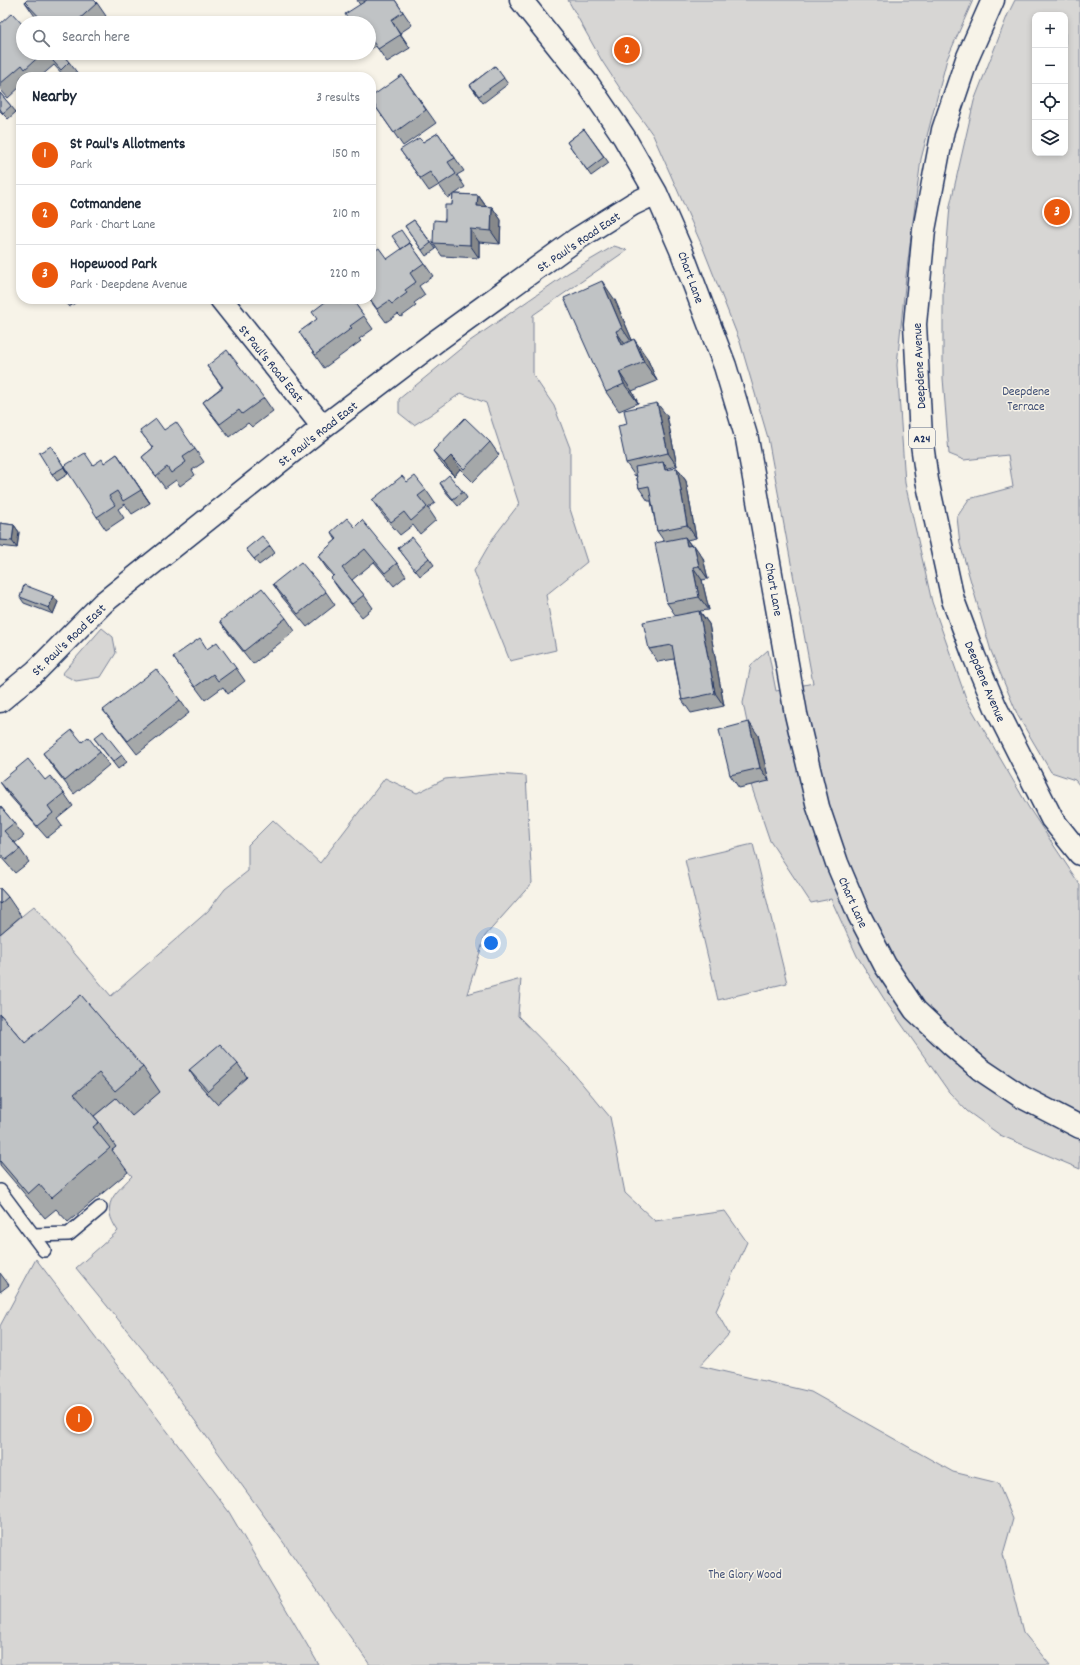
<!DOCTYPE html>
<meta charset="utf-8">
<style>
:root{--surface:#fff;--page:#f2f2f3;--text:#1f2937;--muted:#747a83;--line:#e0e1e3;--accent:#ea580c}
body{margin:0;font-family:Dekko,sans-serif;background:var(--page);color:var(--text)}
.controls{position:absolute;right:12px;top:12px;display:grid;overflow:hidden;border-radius:8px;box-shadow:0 2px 6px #0003}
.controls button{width:36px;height:36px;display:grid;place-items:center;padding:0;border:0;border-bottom:1px solid var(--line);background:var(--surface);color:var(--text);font:20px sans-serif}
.you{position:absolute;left:491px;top:943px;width:14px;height:14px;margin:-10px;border:3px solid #fff;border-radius:50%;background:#1a73e8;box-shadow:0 0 0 6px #1a73e833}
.badge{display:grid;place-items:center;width:26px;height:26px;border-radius:50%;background:var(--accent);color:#fff;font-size:13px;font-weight:700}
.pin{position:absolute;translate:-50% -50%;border:2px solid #fff;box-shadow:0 1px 4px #0006}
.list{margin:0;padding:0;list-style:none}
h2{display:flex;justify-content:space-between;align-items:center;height:52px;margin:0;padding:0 16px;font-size:17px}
h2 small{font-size:13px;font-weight:400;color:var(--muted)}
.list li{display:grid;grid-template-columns:26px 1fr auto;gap:12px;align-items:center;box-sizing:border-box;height:60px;padding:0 16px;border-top:1px solid var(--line)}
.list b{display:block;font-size:15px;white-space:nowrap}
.list p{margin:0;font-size:13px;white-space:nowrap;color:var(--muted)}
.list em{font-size:13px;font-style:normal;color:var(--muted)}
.icon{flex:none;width:22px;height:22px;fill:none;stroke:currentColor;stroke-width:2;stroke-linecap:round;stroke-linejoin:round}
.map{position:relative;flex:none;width:1080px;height:1665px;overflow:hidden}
.search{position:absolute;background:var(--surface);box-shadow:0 2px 6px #0003;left:16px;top:16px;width:360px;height:44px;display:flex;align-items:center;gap:10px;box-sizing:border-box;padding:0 14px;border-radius:22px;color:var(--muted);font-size:15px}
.panel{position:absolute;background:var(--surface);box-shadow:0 2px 6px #0003;left:16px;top:72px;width:360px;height:232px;border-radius:16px}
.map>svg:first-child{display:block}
.green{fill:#d7d6d4;stroke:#798299;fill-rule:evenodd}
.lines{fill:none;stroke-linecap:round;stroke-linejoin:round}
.lane-casing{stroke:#1b2f5e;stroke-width:16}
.street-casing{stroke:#1b2f5e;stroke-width:25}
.highway-casing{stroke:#1b2f5e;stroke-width:25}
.lane{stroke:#f7f3e8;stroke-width:13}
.street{stroke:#f7f3e8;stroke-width:22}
.highway{stroke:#f7f3e8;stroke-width:22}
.wall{fill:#a5a8a9;stroke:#1b2f5e}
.shaded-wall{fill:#86888a;stroke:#1b2f5e}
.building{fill:#c0c3c5;stroke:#1b2f5e}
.labels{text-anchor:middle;stroke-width:3;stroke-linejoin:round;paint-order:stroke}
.shield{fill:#f7f3e8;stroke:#5d6a87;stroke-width:1}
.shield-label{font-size:12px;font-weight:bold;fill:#1b2f5e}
.street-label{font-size:13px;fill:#1b2f5e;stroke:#f7f3e8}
.park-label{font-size:13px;fill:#415076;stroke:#f7f3e8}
</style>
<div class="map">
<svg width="1080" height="1665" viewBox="0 0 1080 1665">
<rect width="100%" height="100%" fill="#f7f3e8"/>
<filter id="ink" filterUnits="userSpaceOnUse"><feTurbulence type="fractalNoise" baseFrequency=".025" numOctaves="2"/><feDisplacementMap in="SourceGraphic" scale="8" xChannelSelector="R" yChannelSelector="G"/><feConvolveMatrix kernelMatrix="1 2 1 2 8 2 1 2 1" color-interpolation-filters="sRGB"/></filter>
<g filter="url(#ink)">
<path class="green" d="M568,0H973L947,59L921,159L906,276L897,365L905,483L932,602L967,701L1029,808L1080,885V1169L1000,1135L967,1111L949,1092L886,1002L857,956L831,899L811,903L770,841L751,785L769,780L750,737L743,703L751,665L768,650L776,691L813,683L768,438L740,342L703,248L653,135L625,96L602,61Z
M1015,0H1080V786L1075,780L1051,772L1018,716L991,651L960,544L957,517L969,499L1013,487L1008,455L964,460L949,454L943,378V290L950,206L974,101L1008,14ZM1035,15H1065V153H1035Z
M614,246L627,250L533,315V375L554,406L570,448V509L587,562L546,595L556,650L510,661L474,571L493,538L519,504L486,403L461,393L430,415L414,425L399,413V399L470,341L568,273Z
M102,628L113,637L116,653L101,677L76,681L62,674Z
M496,774L526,776L532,883L485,936L467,994L521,979L518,1016L568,1067L610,1117L625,1193L655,1221L725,1211L747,1242L716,1311L729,1334L700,1366L811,1392L953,1472L998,1483L1013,1519L1003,1554L1023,1632L1050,1665H370L286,1546L148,1356L76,1268L118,1231C100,1204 113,1196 132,1176L110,1152L116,1147L92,1118L116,1098L160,1092L42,1067L0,1018V934L34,906L111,996L208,911L225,889L248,871V845L273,820L320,863L385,778L417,793L445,779Z
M753,844L787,983L718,1000L685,860Z
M36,1259L229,1512L319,1665H0V1326Z"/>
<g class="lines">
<defs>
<path id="lane" d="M0,1191L44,1250
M33,1235L69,1234L100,1208"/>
<path id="street" d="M521,0L588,84L624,137L656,193L681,250L725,366L747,439L796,714L818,807L837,863L859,915L885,965L915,1010L952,1045L980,1069L1022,1097L1080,1127
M221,299L323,427
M0,701L36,671L103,603L323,427L435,342L577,239L633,204L656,193"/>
<path id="highway" d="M993,0L967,59L943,130L924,230L915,324L921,437L927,480L953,600L974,656L996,708L1052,819L1080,854"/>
</defs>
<use href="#lane" class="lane-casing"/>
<use href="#street" class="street-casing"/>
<use href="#highway" class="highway-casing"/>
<use href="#lane" class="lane"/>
<use href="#street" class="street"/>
<use href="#highway" class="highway"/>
</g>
<path class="wall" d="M357,0H395L412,25L400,33L410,48L387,62L376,46L369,50V23L360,5Z
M25,2L97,3L106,16L98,23H42L34,15Z
M0,24L23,53H61L69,62L79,75L77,77H65L54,65L40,77H21V86L8,98L0,89Z
M495,66L508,84L483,103L470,85Z
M402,75L436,123L403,146L371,100Z
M0,93L11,106L16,112L8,119L0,111Z
M584,129L609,163L591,176L567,142Z
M438,133L464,171L457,175L465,187L455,194L478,195L486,206L492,207L501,220L500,244L479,242V258L442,256L433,243L452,205L453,195L448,198L439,185L429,191L400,150L423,142Z
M414,220L436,249L426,256L405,226Z
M417,253L433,276L419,286L425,295L414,303L416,306L401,317L398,314L386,322L369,299L387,259Z
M63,299H81L69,307Z
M352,299L373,329L359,339L361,341L324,368L299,332L340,304Z
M615,300L632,340L647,358L657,381L632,391L638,403L619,411L606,392Z
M207,366L264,398L273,411L252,427L248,423L229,437L212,415L203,402L222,387Z
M667,416L677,466L668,468L669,470L677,468L686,481L696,538L687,540L691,545L703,558L708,579L702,580L709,610L700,611L709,624L724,706L691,713L682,700L674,659L658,662L649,649L676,616L667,603L664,541L657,531L651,501H648L639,488L636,475L635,476L626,463Z
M164,430L195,449L204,462L192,470L195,475L180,486L176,480L165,488L142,457L153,448L140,431Z
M490,442L499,455L473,482L460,469L454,476L442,464L433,451Z
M51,446L68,474L57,481L52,474Z
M117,454L150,503L132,514L125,504L118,509L124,518L106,530L97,517L93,465L105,463Z
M407,482L426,490L435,503L428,508L436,520L420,534L413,525L400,535L381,513L372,500Z
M440,483L463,492L467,498L458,506L444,490Z
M0,523L14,525L19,532L17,548L0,546Z
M355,527L397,563L406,576L394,586L374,562L352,580L364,595L373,608L362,617L340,591L331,578L333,576L327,569L318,556L336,540L331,532Z
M270,546L275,553L259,565L246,549Z
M398,548L429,558L434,565L420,576Z
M273,584L326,592L335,605L307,627L282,597Z
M20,597L58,602L53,614L24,603Z
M286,618L295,631L253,664L229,634L220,621Z
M207,649L236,668L245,681L228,694L223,687L205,700L173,657Z
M180,700L189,713L137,754L113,723L103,710Z
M758,735L769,781L739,788L730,775Z
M94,738L122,755L127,762L118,769Z
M82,742L100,752L109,765L74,794L52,766L43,753Z
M45,780L64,793L73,806L57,819L62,826L47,838L9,795L0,782Z
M0,806L14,823L24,836L15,843L20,849L29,862L15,873L0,856Z
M0,888L8,897L21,916L0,934Z
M0,1014L25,1043L143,1067L160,1092L132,1116L116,1098L94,1116L99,1122L116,1147L112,1150L128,1172L68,1222L56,1209L45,1218L0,1165Z
M238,1064L247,1077L217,1104L198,1083L189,1070Z
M0,1273L9,1285L0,1292Z"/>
<path class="shaded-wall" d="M391,20L400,33L410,48L400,35Z
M478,195L487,208L477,206Z
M492,207L501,220L500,244L491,231Z
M470,229L479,242V258L470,245Z
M602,281L615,300L635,347L622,328Z
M616,331L629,350L622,345Z
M634,339L647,358L657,381L644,362Z
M619,372L632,391L638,403L624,384Z
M657,403L667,416L677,466L668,453Z
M51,446L55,453L68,474L64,467Z
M117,454L126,467L150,503L141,490Z
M451,456L460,469L454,476L444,463Z
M663,462L672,475L665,470Z
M677,468L686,481L696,538L687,525Z
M14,525L19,532L17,548L12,541Z
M685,537L694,550L687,546Z
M694,545L703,558L708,579L699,566Z
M693,567L702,580L709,610L699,597Z
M53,596L58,602L53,614L49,608Z
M699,611L709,624L724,706L715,693Z
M749,722L758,735L769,781L760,768Z"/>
<path class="building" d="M27,0H94L97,3L75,23H45L25,2Z
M367,0H395L403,12L391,20L400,35L378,49L369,36V23H350L345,14Z
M12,13L23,25V53H43L25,69L22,65L0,84V24Z
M46,53H61L69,62L61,70Z
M495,66L504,78L479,96L470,85Z
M402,75L426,110L394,133L371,100V97Z
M0,93L11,106L3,113L0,109Z
M584,129L604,157L587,170L567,142Z
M438,133L455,158L448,162L456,174L439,185L430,172L420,178L400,150L419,138L423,142Z
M453,194L478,195L477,206L492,207L491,231L470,229V245L433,243L434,220L445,221V205H452Z
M414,220L431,243L422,250L405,226Z
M401,230L412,246L410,243L401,249L392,236Z
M410,243L424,263L410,273L416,282L405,290L407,293L392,304L389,301L377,309L370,299H371V253L379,248L387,259Z
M602,281L622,328L616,331L622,345L634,339L644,362L619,372L624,384L606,392L564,298Z
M329,299H336L340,304L348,299H352L364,316L350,326L352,328L315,355L299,332L317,319L312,312Z
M227,350L264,398L242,414L239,410L220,424L203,402L223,387L207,366Z
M657,403L668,453L626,463L618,426L627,424L624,410Z
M465,418L490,442L464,469L451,456L444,463L433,451Z
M156,419L164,430L176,422L195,449L183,457L186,462L171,473L167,467L156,476L142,457L153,448L140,431Z
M51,446L64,467L52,474L39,453Z
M85,453L93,465L102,459L104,463L117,454L141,490L123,501L117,491L109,496L115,505L97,517L64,466Z
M663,462L665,470L677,468L687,525L657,531L649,486L639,488L635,467Z
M449,475L463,492L453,499L440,483Z
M402,476L407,482L415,476L426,490L418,496L427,507L411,521L404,512L391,522L372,500Z
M347,518L355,527L362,520L397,563L385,573L365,549L342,568L364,595L352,604L331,578L334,575L318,556L337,539L331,532Z
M0,523L14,525L12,541L0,540Z
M262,536L270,546L254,559L246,549Z
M412,537L429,558L415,570L398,548Z
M685,537L687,546L694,545L699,566L693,567L699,597L667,603L655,543Z
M301,562L326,592L298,614L273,584Z
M24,585L53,596L49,608L20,597Z
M262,588L286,618L244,651L220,621Z
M699,611L715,693L682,700L672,645L649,649L643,622Z
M200,638L207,649L217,642L236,668L218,681L213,674L195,687L173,657Z
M156,669L180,700L128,741L103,710Z
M749,722L760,768L730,775L719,730Z
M72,730L82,742L88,737L100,752L65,781L43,753Z
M103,731L122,755L113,762L94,738Z
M28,759L45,780L50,776L64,793L48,806L53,813L37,826L0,782Z
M0,806L14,823L4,831L20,849L6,860L0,853Z
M0,888L8,897L0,904Z
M81,995L143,1067L115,1091L99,1073L74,1094L99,1122L93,1127L110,1148L51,1198L39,1184L28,1194L0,1161V1014L25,1043Z
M220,1044L238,1064L208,1091L189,1070Z"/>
</g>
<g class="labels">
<rect class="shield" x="909" y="428" width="26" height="20" rx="3"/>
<g class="shield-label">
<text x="922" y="442">A24</text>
</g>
<g class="street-label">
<text transform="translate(578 241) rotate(-34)" y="5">St. Paul's Road East</text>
<text transform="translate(692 277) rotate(70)" y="5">Chart Lane</text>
<text transform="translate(272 363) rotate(51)" y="5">St Paul's Road East</text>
<text transform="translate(918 366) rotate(-93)" y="5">Deepdene Avenue</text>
<text transform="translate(317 433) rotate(-38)" y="5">St. Paul's Road East</text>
<text transform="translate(775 589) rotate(80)" y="5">Chart Lane</text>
<text transform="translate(68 639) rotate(-44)" y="5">St. Paul's Road East</text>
<text transform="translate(986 681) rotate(67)" y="5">Deepdene Avenue</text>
<text transform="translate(854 902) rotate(66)" y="5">Chart Lane</text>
</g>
<g class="park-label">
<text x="1026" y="395">Deepdene<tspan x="1026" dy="15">Terrace</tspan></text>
<text x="745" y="1578">The Glory Wood</text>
</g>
</g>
</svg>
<div class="controls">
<button>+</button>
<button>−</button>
<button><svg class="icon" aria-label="locate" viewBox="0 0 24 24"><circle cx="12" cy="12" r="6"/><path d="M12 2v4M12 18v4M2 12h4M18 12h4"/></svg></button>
<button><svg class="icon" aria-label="layers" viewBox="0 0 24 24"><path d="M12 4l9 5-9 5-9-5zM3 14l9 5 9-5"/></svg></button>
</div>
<div class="you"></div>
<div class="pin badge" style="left:79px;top:1419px">1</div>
<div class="pin badge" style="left:627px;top:50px">2</div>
<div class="pin badge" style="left:1057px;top:212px">3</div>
<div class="search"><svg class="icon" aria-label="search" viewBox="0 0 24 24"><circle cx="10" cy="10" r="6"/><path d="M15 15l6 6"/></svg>Search here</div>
<section class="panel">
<h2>Nearby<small>3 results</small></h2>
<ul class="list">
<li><span class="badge">1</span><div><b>St Paul's Allotments</b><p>Park</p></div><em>150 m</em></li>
<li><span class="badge">2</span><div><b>Cotmandene</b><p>Park · Chart Lane</p></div><em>210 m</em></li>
<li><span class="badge">3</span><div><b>Hopewood Park</b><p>Park · Deepdene Avenue</p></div><em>220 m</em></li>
</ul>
</section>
</div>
